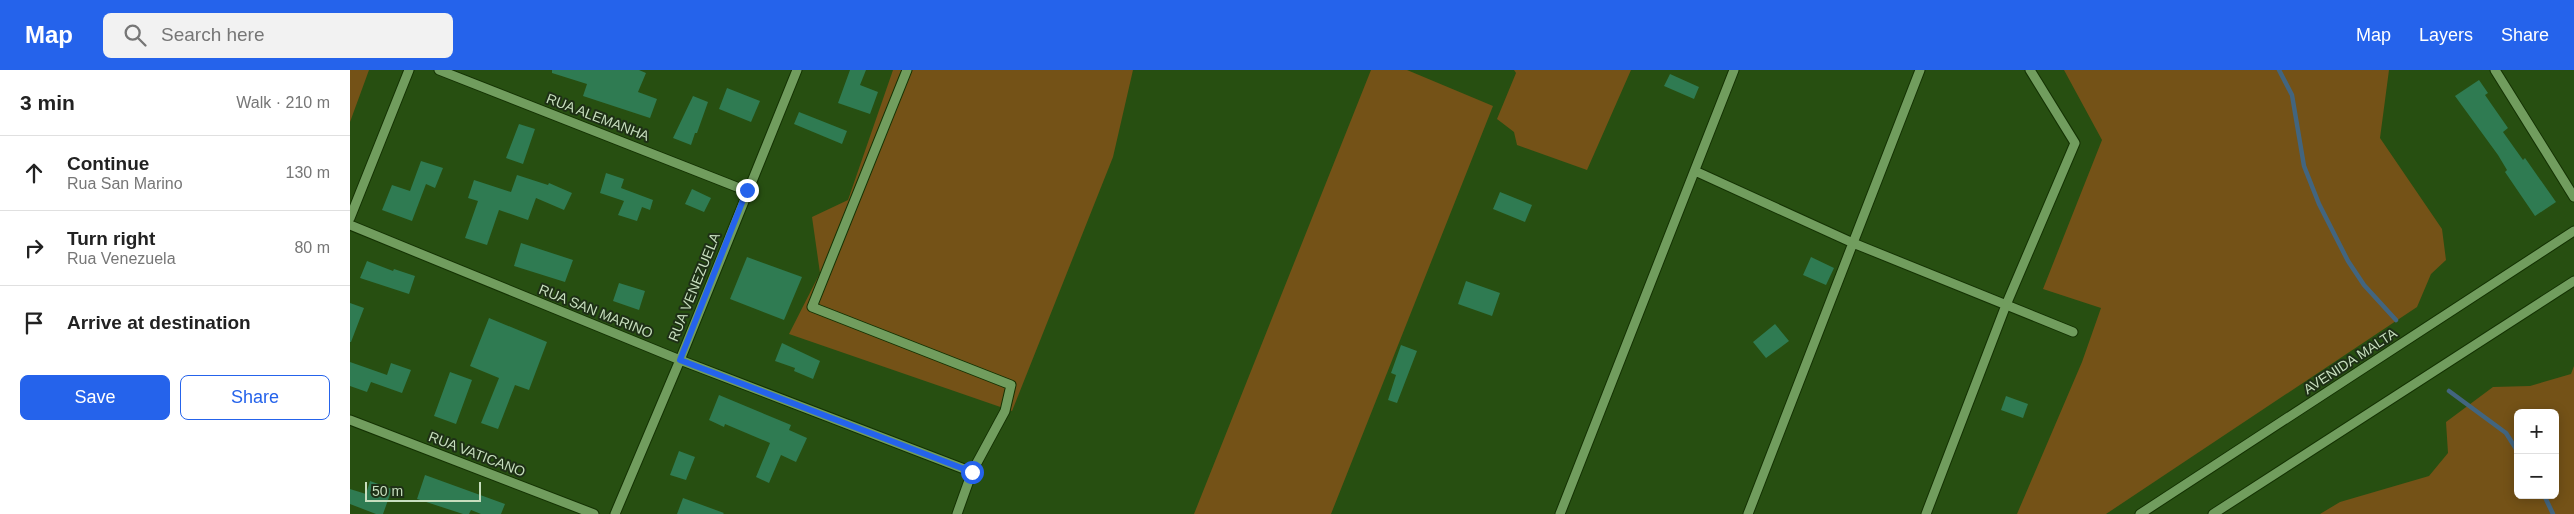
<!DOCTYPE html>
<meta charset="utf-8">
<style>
:root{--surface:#fff;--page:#f2f2f2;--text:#222;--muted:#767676;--line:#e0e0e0;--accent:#2563eb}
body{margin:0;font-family:Helvetica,sans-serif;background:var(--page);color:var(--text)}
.controls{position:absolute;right:15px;bottom:15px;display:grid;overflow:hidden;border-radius:8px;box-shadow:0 2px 12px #0003}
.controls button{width:45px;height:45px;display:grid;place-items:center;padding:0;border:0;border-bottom:1px solid var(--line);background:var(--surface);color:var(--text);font:25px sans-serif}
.scale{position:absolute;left:15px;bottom:12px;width:116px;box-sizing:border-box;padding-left:5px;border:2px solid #c7debe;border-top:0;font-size:14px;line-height:18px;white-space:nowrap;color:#c7debe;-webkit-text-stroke:4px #1e3016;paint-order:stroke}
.stop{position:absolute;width:15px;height:15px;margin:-11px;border:4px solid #2563eb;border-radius:50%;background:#fff}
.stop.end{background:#2563eb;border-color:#fff;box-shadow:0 1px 5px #0008}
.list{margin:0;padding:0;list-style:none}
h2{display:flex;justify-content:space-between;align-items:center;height:65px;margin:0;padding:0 20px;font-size:21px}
h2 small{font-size:16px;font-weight:400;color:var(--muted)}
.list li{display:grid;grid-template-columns:32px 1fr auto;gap:15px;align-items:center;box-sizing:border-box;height:75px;padding:0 20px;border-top:1px solid var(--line)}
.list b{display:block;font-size:19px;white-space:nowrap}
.list p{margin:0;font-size:16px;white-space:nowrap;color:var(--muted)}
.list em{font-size:16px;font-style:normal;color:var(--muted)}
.actions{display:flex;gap:10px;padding:15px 20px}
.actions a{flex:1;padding:11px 0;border:1px solid var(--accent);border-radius:8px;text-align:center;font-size:18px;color:var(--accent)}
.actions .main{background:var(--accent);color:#fff}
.icon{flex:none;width:28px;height:28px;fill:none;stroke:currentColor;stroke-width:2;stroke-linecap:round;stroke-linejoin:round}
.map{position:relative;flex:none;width:2224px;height:444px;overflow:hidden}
header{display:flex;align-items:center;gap:30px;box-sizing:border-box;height:70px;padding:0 25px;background:var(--accent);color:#fff}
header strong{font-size:24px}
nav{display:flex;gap:28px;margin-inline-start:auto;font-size:18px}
.search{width:350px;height:45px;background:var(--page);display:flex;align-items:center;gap:12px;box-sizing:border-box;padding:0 18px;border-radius:8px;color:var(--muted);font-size:19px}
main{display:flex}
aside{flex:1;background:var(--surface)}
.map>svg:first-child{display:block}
.green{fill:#745217;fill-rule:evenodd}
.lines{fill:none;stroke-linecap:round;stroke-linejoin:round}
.stream{stroke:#42657f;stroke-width:4.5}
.building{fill:#2f7b52}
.minor-casing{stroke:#143203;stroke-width:11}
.minor{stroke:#719d5e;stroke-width:9}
.route{stroke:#2563eb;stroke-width:6}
.labels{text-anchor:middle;stroke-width:4;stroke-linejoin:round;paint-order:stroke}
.street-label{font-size:14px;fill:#c7debe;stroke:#1e3016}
</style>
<header>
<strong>Map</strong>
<div class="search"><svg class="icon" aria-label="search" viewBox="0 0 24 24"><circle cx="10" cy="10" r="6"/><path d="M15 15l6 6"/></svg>Search here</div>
<nav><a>Map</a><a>Layers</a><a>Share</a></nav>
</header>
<main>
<aside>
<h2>3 min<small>Walk · 210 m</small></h2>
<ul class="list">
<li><svg class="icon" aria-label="ahead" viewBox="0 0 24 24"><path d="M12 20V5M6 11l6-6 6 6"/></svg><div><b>Continue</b><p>Rua San Marino</p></div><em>130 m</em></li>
<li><svg class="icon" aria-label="right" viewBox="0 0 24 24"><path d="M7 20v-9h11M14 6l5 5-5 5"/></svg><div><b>Turn right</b><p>Rua Venezuela</p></div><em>80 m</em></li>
<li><svg class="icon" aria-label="arrive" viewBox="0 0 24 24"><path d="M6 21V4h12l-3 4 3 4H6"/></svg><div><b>Arrive at destination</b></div></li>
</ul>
<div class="actions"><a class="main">Save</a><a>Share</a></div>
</aside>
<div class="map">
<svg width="2224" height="444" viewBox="0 0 2224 444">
<rect width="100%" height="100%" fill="#274f11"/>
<path class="green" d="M0,0H19L0,52Z
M543,0H783L763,87L662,341L439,264L470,203L462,147L498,130Z
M1021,0H1057L1143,36L981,444H844Z
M1164,0H1281L1237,100L1167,75L1164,62L1147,49L1166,3Z
M1714,0H2039L2030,68L2092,159L2096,190L2081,204L2067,237L1756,444H1667L1732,292L1751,238L1693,219L1752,70Z
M2224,296V444H1970L1990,432L2079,406L2098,383L2096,352L2143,317L2180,316L2221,304ZM2168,343H2205V425H2168Z"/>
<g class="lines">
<path class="stream" d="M1929,0L1942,25L1954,96L1969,134L1998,191L2014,215L2046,250
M2099,321L2156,363L2168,382
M2194,425L2203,444"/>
</g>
<path class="building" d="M202,0H289L296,3L288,22L307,29L300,48L233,26L237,14L202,3Z
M500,0H516L510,15L528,22L520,44L488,33Z
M1320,4L1349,17L1344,29L1314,16Z
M2129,10L2138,23L2135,25L2158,58L2153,62L2173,90L2175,88L2206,132L2185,146L2155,102L2157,100L2148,85L2105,26Z
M377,18L410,31L401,52L369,39Z
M343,26L358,32L347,63H345L341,75L323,68Z
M449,42L497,61L492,74L444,54Z
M169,54L185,59L173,94L156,88Z
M71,91L93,98L85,118L76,114L62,151L32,140L42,115L60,121Z
M256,103L274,109L271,118L303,130L300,140L292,137L287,151L268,145L274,131L250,123Z
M167,105L198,115L199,113L222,123L214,140L186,128L178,150L149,140L137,175L115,168L128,131L118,128L124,110L161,122Z
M342,119L361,128L354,142L335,134Z
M1150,122L1182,135L1175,152L1143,139Z
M171,173L223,190L215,212L164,196Z
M397,187L452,207L434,250L380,229Z
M1461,187L1484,198L1476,215L1453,205Z
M17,191L43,201L44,199L65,206L59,224L10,208Z
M1116,211L1150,223L1142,246L1108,234Z
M269,213L295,221L289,240L263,231Z
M0,233L14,238L1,272H0Z
M139,248L197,272L179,320L165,315L148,359L131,353L149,308L120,296Z
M1425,254L1439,271L1416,288L1403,272Z
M432,273L470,291L463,309L444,301L445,298L425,291Z
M1051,275L1067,281L1047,333L1038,330L1046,305L1041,303Z
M0,292L37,305L41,293L61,300L52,323L21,312L17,322L0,316Z
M100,302L122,310L106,354L84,346Z
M369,325L441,355L439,360L457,368L446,392L431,385L419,413L406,407L420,373L375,354L374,357L359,350Z
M1656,326L1678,334L1673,348L1651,340Z
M329,381L345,387L336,410L320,405Z
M75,405L155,434L151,444H131L121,440L119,444H113L67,429Z
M20,411L42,419L33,444H26L0,434V419L16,424Z
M333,428L374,443L373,444H327Z"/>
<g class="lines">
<defs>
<path id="minor" d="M89,0L397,121
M557,0L462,237L661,315L655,341L622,402L607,444
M2145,0L2224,127
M1345,101L1503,173L1723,262
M0,148L59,0
M0,155L330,290L622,402
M0,350L244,444
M265,444L330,290L447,0
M1210,444L1384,0
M1398,444L1570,0
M1576,444L1656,235L1725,73L1680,0
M1790,444L2224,161
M1863,444L2224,211"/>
</defs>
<use href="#minor" class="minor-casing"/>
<use href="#minor" class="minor"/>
</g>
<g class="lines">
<path class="route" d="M397,120L330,290L622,402"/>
</g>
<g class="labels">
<g class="street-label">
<text transform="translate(248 47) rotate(21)" y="5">RUA ALEMANHA</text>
<text transform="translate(344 217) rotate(-68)" y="5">RUA VENEZUELA</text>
<text transform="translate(246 241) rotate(22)" y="5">RUA SAN MARINO</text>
<text transform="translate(2000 291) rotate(-33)" y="5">AVENIDA MALTA</text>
<text transform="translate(127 384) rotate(21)" y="5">RUA VATICANO</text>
</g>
</g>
</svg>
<div class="controls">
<button>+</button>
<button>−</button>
</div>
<div class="scale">50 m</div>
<div class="stop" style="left:622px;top:402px"></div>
<div class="stop end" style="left:397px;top:120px"></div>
</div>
</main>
